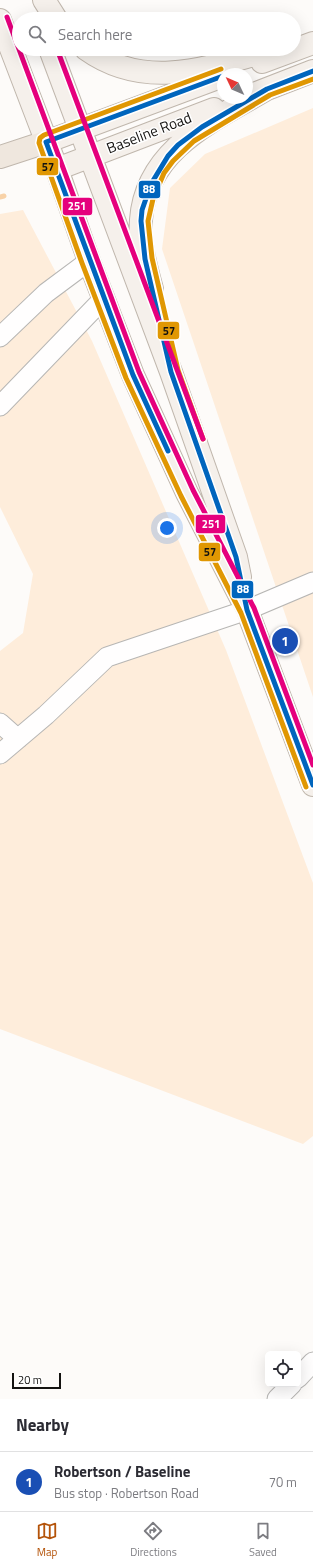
<!DOCTYPE html>
<meta charset="utf-8">
<style>
:root{--surface:#fff;--page:#f2f2f3;--text:#2b2b33;--muted:#7c7c81;--line:#e1e1e2;--accent:#b45309}
body{margin:0;font-family:"Titillium Web",sans-serif;background:var(--page);color:var(--text)}
.controls{position:absolute;right:12px;bottom:12px;display:grid;overflow:hidden;border-radius:6px;box-shadow:0 4px 16px #0002}
.controls button{width:36px;height:36px;display:grid;place-items:center;padding:0;border:0;border-bottom:1px solid var(--line);background:var(--surface);color:var(--text);font:20px sans-serif}
.compass{position:absolute;left:217px;top:68px;width:36px;height:36px;border-radius:50%;background:var(--surface);box-shadow:0 4px 16px #0002;rotate:314deg}
.scale{position:absolute;left:12px;bottom:10px;width:49px;box-sizing:border-box;padding-left:4px;border:2px solid #141311;border-top:0;font-size:11px;line-height:14px;white-space:nowrap;color:#141311;-webkit-text-stroke:3px #fff;paint-order:stroke}
.you{position:absolute;left:167px;top:528px;width:14px;height:14px;margin:-10px;border:3px solid #fff;border-radius:50%;background:#1a73e8;box-shadow:0 0 0 6px #1a73e833}
.badge{display:grid;place-items:center;width:26px;height:26px;border-radius:50%;background:var(--accent);color:#fff;font-size:13px;font-weight:700}
.pin{position:absolute;translate:-50% -50%;border:2px solid #fff;box-shadow:0 1px 4px #0006}
.list{margin:0;padding:0;list-style:none}
h2{display:flex;justify-content:space-between;align-items:center;height:52px;margin:0;padding:0 16px;font-size:17px}
h2 small{font-size:13px;font-weight:400;color:var(--muted)}
.list li{display:grid;grid-template-columns:26px 1fr auto;gap:12px;align-items:center;box-sizing:border-box;height:60px;padding:0 16px;border-top:1px solid var(--line)}
.list b{display:block;font-size:15px;white-space:nowrap}
.list p{margin:0;font-size:13px;white-space:nowrap;color:var(--muted)}
.list em{font-size:13px;font-style:normal;color:var(--muted)}
.icon{flex:none;width:22px;height:22px;fill:none;stroke:currentColor;stroke-width:2;stroke-linecap:round;stroke-linejoin:round}
.map{position:relative;flex:none;width:313px;height:1399px;overflow:hidden}
.search{position:absolute;background:var(--surface);box-shadow:0 4px 16px #0002;left:12px;right:12px;top:12px;height:44px;display:flex;align-items:center;gap:10px;box-sizing:border-box;padding:0 14px;border-radius:22px;color:var(--muted);font-size:15px}
.sheet{height:112px;background:var(--surface)}
nav{display:flex;justify-content:space-around;align-items:center;box-sizing:border-box;height:56px;border-top:1px solid var(--line);background:var(--surface);font-size:11px;color:var(--muted)}
nav a{display:grid;justify-items:center;gap:2px}
nav .on{color:var(--accent)}
.map>svg:first-child{display:block}
.green{fill:#feeddb}
.lines{fill:none;stroke-linecap:round;stroke-linejoin:round}
.stream{stroke:#f8d2a8;stroke-width:5}
.minor-casing{stroke:#b7b6b4;stroke-width:21}
.major-casing{stroke:#c0b7ad;stroke-width:24}
.highway-casing{stroke:#c0b7ad;stroke-width:24}
.minor{stroke:#fffefe;stroke-width:19}
.major{stroke:#f5f0eb;stroke-width:22}
.highway{stroke:#efe7de;stroke-width:22}
.bus-1-casing{stroke:#fff;stroke-width:8}
.bus-2-casing{stroke:#fff;stroke-width:8}
.bus-3-casing{stroke:#fff;stroke-width:8}
.bus-1{stroke:#0065bd;stroke-width:5}
.bus-2{stroke:#e09702;stroke-width:5}
.bus-3{stroke:#e5007d;stroke-width:5}
.labels{text-anchor:middle;stroke-width:3;stroke-linejoin:round;paint-order:stroke}
.street-label{font-size:15px;fill:#141311;stroke:#fff}
.line-badge{stroke:#fff;stroke-width:1.5}
.badge-label{font-size:11px;text-anchor:middle;font-weight:bold;fill:#fff}
.pale-badge-label{font-size:11px;text-anchor:middle;font-weight:bold;fill:#111}
</style>
<div class="map">
<svg width="313" height="1399" viewBox="0 0 313 1399">
<rect width="100%" height="100%" fill="#fdfbf9"/>
<path class="green" d="M313,108V697L162,249L170,188L205,154Z
M23,210L92,341L226,650L313,883V1136L303,1144L0,1029V651L23,633L33,574L0,507V214Z"/>
<g class="lines">
<path class="stream" d="M0,197L4,196"/>
<defs>
<path id="minor" d="M0,337L46,293L89,261
M0,406L103,299
M0,723L18,739
M0,754L46,715L107,657L247,610L313,582
M298,1378L313,1362
M277,1399L292,1384"/>
<path id="major" d="M44,0L56,19
M0,20L57,169L89,261L133,375L187,493L247,610L313,785
M50,49L171,372L236,557L240,577
M86,49C146,92 210,67 274,49
M262,62L313,43
M254,94L313,71
M46,142L223,76
M57,169L214,109
M152,289C146,267 139,243 141,220C146,149 214,120 267,89"/>
<path id="highway" d="M0,157L46,142"/>
</defs>
<use href="#minor" class="minor-casing"/>
<use href="#major" class="major-casing"/>
<use href="#highway" class="highway-casing"/>
<use href="#minor" class="minor"/>
<use href="#major" class="major"/>
<use href="#highway" class="highway"/>
<defs>
<path id="bus-1" d="M313,71L267,89L202,127L178,145L168,156L151,184L142,210L141,221L145,259L171,372L236,557L247,610L313,785
M46,142L133,375L168,451
M46,142L223,76"/>
<path id="bus-2" d="M221,69L44,135L40,138L39,143L82,263L126,378L181,496L241,613L306,787
M203,439L178,370L152,258L148,221L153,199L164,173L173,161L194,141L270,95L313,79"/>
<path id="bus-3" d="M7,17L139,372L193,490L254,608L313,765
M57,49L203,439"/>
</defs>
<use href="#bus-1" class="bus-1-casing"/>
<use href="#bus-2" class="bus-2-casing"/>
<use href="#bus-3" class="bus-3-casing"/>
<use href="#bus-1" class="bus-1"/>
<use href="#bus-2" class="bus-2"/>
<use href="#bus-3" class="bus-3"/>
</g>
<g class="labels">
<g class="street-label">
<text transform="translate(149 133) rotate(-21)" y="5">Baseline Road</text>
</g>
</g>
<g class="line-badge">
<rect x="36" y="157" width="23" height="19" rx="4" fill="#e09702"/>
<rect x="138" y="180" width="23" height="19" rx="4" fill="#0065bd"/>
<rect x="62" y="197" width="31" height="19" rx="4" fill="#e5007d"/>
<rect x="157" y="321" width="23" height="19" rx="4" fill="#e09702"/>
<rect x="195" y="514" width="31" height="20" rx="4" fill="#e5007d"/>
<rect x="198" y="542" width="23" height="20" rx="4" fill="#e09702"/>
<rect x="231" y="580" width="23" height="19" rx="4" fill="#0065bd"/>
</g>
<g class="badge-label">
<text x="149" y="193">88</text>
<text x="77" y="210">251</text>
<text x="211" y="528">251</text>
<text x="243" y="593">88</text>
</g>
<g class="pale-badge-label">
<text x="48" y="171">57</text>
<text x="169" y="335">57</text>
<text x="210" y="556">57</text>
</g>
</svg>
<div class="controls">
<button><svg class="icon" aria-label="locate" viewBox="0 0 24 24"><circle cx="12" cy="12" r="6"/><path d="M12 2v4M12 18v4M2 12h4M18 12h4"/></svg></button>
</div>
<svg class="compass" viewBox="-18 -18 36 36"><path d="M0-13l5 13h-10z" fill="#e53935"/><path d="M0 13l5-13h-10z" fill="#7c7c81"/></svg>
<div class="scale">20 m</div>
<div class="you"></div>
<div class="pin badge" style="left:285px;top:641px;background:#1a4fb4">1</div>
<div class="search"><svg class="icon" aria-label="search" viewBox="0 0 24 24"><circle cx="10" cy="10" r="6"/><path d="M15 15l6 6"/></svg>Search here</div>
</div>
<section class="sheet">
<h2>Nearby<small></small></h2>
<ul class="list">
<li><span class="badge" style="background:#1a4fb4">1</span><div><b>Robertson / Baseline</b><p>Bus stop · Robertson Road</p></div><em>70 m</em></li>
</ul>
</section>
<nav>
<a class="on"><svg class="icon" aria-label="map" viewBox="0 0 24 24"><path d="M3 6l6-2 6 2 6-2v14l-6 2-6-2-6 2zM9 4v14M15 6v14"/></svg>Map</a>
<a><svg class="icon" aria-label="directions" viewBox="0 0 24 24"><path d="M12 3l9 9-9 9-9-9zM9 14v-3h6M13 9l2 2-2 2"/></svg>Directions</a>
<a><svg class="icon" aria-label="saved" viewBox="0 0 24 24"><path d="M7 4h10v16l-5-4-5 4z"/></svg>Saved</a>
</nav>
